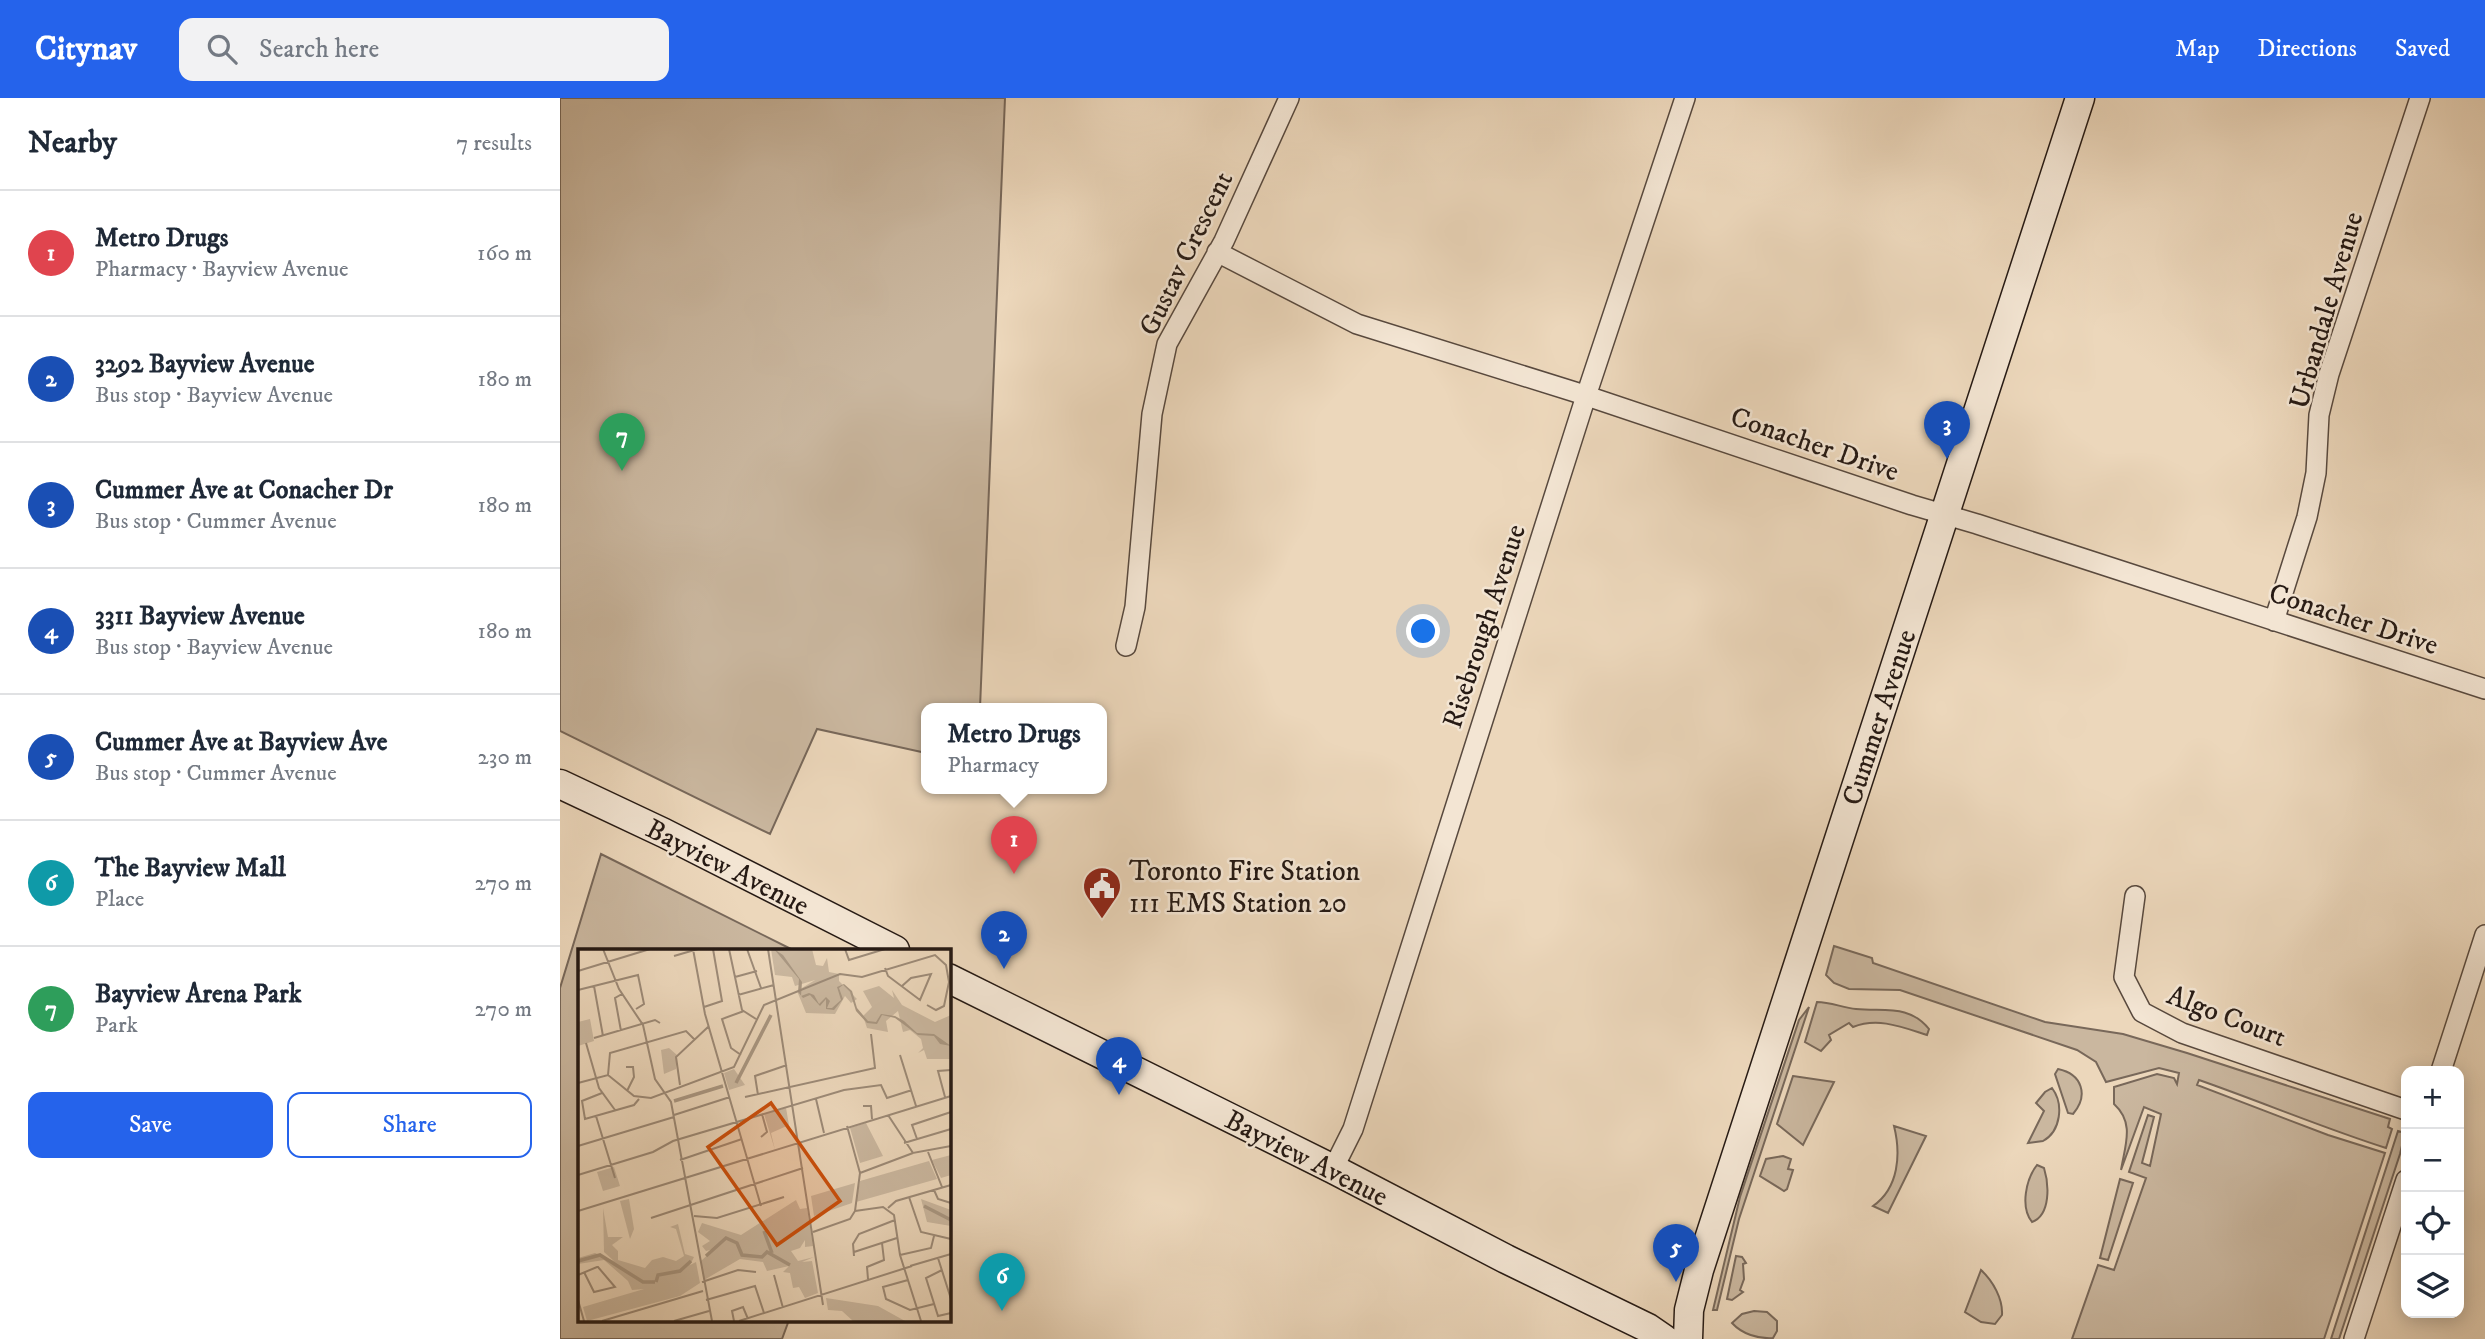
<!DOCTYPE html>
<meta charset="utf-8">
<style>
:root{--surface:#fff;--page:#f2f2f3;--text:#1f2937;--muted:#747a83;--line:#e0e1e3;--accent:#2563eb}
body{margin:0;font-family:"IM FELL DW Pica",serif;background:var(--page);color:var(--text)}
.controls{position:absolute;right:21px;bottom:21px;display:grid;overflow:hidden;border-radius:14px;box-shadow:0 4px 18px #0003}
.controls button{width:63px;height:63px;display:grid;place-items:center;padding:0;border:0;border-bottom:2px solid var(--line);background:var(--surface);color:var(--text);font:35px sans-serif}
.you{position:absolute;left:864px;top:534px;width:24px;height:24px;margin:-18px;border:5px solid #fff;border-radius:50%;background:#1a73e8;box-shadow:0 0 0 10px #1a73e833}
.badge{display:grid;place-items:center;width:46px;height:46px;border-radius:50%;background:var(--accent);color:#fff;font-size:23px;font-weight:700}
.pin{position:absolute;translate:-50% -58px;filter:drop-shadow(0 2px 4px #0008)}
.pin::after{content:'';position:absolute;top:37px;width:24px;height:21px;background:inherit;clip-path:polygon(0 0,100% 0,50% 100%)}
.popup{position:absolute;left:361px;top:605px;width:186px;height:91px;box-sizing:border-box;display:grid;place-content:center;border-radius:14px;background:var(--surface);filter:drop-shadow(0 2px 5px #0005);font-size:23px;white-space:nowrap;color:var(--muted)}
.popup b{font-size:26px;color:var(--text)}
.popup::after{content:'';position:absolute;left:50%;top:100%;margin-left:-14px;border:14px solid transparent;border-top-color:var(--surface)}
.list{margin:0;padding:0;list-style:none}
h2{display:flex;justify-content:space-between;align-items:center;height:91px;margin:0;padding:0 28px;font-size:30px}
h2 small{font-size:23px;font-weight:400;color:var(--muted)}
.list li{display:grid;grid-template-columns:46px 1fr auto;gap:21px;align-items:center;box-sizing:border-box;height:126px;padding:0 28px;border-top:2px solid var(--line)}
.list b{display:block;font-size:26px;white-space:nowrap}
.list p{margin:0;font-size:23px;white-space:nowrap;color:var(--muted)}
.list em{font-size:23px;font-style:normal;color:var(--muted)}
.actions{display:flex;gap:14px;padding:21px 28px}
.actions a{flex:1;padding:16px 0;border:2px solid var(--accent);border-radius:14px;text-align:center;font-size:24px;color:var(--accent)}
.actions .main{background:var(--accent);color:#fff}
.icon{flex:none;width:38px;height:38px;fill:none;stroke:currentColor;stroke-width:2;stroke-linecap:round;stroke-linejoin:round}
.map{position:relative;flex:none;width:1925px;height:1241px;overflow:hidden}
header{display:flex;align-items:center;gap:42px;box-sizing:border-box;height:98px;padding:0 35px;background:var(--accent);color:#fff}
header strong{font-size:33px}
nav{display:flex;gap:38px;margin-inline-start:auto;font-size:24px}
.search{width:490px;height:63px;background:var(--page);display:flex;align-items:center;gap:18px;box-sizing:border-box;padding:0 24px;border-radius:14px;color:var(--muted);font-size:26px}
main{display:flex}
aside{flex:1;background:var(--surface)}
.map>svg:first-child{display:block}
.green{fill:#cab79f;stroke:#78685a;stroke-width:2}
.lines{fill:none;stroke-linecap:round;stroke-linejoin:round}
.street-casing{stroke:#58493e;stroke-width:22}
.secondary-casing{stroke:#261a14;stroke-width:31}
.street{stroke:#f3e5d3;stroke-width:19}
.secondary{stroke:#f3e5d3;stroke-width:28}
.labels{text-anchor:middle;stroke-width:5;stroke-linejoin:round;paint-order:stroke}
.street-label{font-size:28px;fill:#261a14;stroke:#f3e5d3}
.poi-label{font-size:28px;fill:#261a14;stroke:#f3e5d3;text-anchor:start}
.inset-river{fill:none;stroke:#a99782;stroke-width:3.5}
.inset-road{fill:none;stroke:#9d8b78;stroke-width:2}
.view{fill:#cb500d;fill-opacity:0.15;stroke:#cb500d;stroke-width:3.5}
.inset-edge{fill:none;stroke:#261a14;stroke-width:3.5}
</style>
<header>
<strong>Citynav</strong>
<div class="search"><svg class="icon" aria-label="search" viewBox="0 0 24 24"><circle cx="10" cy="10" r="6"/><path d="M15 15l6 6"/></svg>Search here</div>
<nav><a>Map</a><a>Directions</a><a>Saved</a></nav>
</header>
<main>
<aside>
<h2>Nearby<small>7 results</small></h2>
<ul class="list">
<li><span class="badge" style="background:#e0444e">1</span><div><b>Metro Drugs</b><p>Pharmacy · Bayview Avenue</p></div><em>160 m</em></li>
<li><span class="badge" style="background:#1a4fb4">2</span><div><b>3292 Bayview Avenue</b><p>Bus stop · Bayview Avenue</p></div><em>180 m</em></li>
<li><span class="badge" style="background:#1a4fb4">3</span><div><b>Cummer Ave at Conacher Dr</b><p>Bus stop · Cummer Avenue</p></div><em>180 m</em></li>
<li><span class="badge" style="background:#1a4fb4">4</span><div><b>3311 Bayview Avenue</b><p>Bus stop · Bayview Avenue</p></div><em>180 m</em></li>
<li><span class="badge" style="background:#1a4fb4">5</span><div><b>Cummer Ave at Bayview Ave</b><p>Bus stop · Cummer Avenue</p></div><em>230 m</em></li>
<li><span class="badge" style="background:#0f9aa8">6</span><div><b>The Bayview Mall</b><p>Place</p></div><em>270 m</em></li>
<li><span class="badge" style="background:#2e9e5b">7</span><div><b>Bayview Arena Park</b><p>Park</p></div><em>270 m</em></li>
</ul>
<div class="actions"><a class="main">Save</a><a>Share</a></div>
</aside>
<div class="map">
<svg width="1925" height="1241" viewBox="0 0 1925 1241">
<rect width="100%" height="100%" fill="#ecd7bb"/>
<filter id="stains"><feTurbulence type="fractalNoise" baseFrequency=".00286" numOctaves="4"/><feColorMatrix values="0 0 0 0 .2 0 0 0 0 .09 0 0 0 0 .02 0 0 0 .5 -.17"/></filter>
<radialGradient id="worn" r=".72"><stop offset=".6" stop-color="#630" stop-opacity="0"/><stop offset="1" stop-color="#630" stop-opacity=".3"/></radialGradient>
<path class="green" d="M0,0H445L420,610H366V655L257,631L210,736L0,633Z
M41,756L233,852H19V1222H229L222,1241H0V890Z
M1274,848L1312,860L1313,865L1485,924L1563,936L1627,955L1830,1021L1828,1029L1832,1031L1826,1050C1763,1030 1702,1004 1639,982L1637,987L1768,1037L1825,1055L1764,1241H1512L1538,1167L1554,1172L1586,1080L1569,1074L1588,1017L1594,1019L1582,1065L1590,1068L1601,1016L1584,1009L1561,1072C1565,1047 1575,1025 1554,1006V989L1597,976L1614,980L1617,986L1619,975L1599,970L1546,984L1536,964L1517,952L1340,892L1289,891L1274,885L1266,877Z
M1257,904C1271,904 1283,910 1296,911C1324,914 1349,906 1369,931L1367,937C1342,929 1318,919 1293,929L1289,925L1269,937L1271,942L1261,953L1245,944Z
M1249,909L1179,1121L1157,1212H1153L1180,1099L1239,922Z
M1498,971C1522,976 1529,997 1513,1016L1508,1015L1495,976Z
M1233,978L1274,984L1243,1047L1217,1026Z
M1492,990C1504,1006 1501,1033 1483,1043L1468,1045L1484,1013L1476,1005L1485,994Z
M1334,1028L1366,1038L1328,1115L1313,1108C1339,1090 1341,1056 1334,1028Z
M1838,1033L1845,1035L1840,1056L1779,1241H1771Z
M1223,1058L1231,1061L1228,1071L1233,1072L1227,1091L1224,1093L1200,1078L1206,1061Z
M1477,1067L1484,1070C1489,1086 1491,1117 1472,1124C1460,1109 1466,1081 1477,1067Z
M1560,1081L1573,1085L1548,1162L1540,1160Z
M1176,1158L1182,1159L1186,1165L1183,1166L1184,1181L1180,1192L1183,1194L1172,1202L1167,1201Z
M1421,1172C1433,1183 1443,1201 1442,1217L1435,1226L1421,1224L1405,1214Z
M1194,1213L1207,1214L1217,1223V1233L1213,1240C1198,1241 1182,1236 1172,1225L1182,1216Z"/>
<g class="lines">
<defs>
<path id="street" d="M657,154L797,226L1015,294L1352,407L1417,426L1925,591
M1714,523L1747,419L1756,375L1759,317L1769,276L1860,0
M566,548L575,509L592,316L607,246L664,143L729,0
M1575,798L1564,879L1582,914L1622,935L1846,1012
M1881,973L1925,837
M773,1071L793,1031L1026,298L1125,0
M1794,1241L1846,1082"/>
<path id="secondary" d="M0,686L104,735L335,852
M388,880L773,1071L946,1161L1088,1230L1104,1241
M1128,1241L1129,1212L1139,1172L1520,0"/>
</defs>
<use href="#street" class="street-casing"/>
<use href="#secondary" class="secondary-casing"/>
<use href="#street" class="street"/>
<use href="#secondary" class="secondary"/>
</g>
<defs>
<symbol id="civic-pin" viewBox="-11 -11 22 30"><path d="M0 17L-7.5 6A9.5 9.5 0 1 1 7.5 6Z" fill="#8f2418" stroke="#f3e5d3"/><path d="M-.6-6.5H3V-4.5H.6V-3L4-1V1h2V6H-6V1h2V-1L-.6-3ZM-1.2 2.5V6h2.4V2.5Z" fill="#fff"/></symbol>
</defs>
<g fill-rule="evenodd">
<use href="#civic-pin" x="520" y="766" width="44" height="60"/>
</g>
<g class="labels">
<g class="street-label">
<text transform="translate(625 155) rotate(-64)" y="10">Gustav Crescent</text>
<text transform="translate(1765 212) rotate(-74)" y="10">Urbandale Avenue</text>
<text transform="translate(1255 345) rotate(19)" y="10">Conacher Drive</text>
<text transform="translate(1794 520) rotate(18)" y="10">Conacher Drive</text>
<text transform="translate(923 528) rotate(-72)" y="10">Risebrough Avenue</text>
<text transform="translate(1318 619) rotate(-72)" y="10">Cummer Avenue</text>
<text transform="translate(168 768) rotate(27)" y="10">Bayview Avenue</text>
<text transform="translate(1667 917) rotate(21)" y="10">Algo Court</text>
<text transform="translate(747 1059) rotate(27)" y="10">Bayview Avenue</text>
</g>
<g class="poi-label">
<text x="569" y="782">Toronto Fire Station<tspan x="569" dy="32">111 EMS Station 20</tspan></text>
</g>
</g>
<g transform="translate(18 851)">
<rect width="373" height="373" fill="#ecd7bb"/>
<path d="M193,0H234L238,16L245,17L249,9L251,23L261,25V32L279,50L273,54L267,47L257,65L228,64L219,42L237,31L217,37L214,28L197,26ZM301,37L316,49L314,41L324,56L357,73L373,66V110H349L346,101L340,104L345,99L343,90L332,81L325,83L320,62L308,72L310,83L289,79L285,67L294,58L285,42ZM12,70L16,92L0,97V73ZM91,99L99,106L98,120L86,125L83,101ZM156,120L167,136L151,141L146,124ZM208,159L211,176L193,184L197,201L186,165ZM288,174L305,207L282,214L272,179ZM373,206V226L363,229L354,211ZM351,212L359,230L278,253L282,232ZM36,218L42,237L25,242L19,223ZM277,234L274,254L236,267L233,247ZM51,250L56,280L52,290L42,252ZM343,250L373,261V277L349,273ZM218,251L222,260L229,259L235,297L227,298V291L222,299L213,302L220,312L236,308L224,313L234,312L240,344L227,349L221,338L215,339L212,324L205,323L211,317L189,322L185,313L162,310L126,331L123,312L136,300L128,302L124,297L132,292L120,283L124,274L163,286ZM25,259L30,288H45L34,296L40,302V311L67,319L74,311L85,308L98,312L106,307L98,280L92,278L100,275L107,305L116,308L112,316L118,313L122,334L102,347L9,372L5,358L66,340L54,341L50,332L26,311L0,315V309L17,304L36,312L26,303ZM248,349L300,357L327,372H275L264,362L250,361Z" fill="#cab79f"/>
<path d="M196,0L205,6L224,33L223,47L231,44L236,46L241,55L248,48L252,52L249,59H254L263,51L259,38L266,35L274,42L279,59L290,72L298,73L303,65L317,67L326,72L339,84L356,85L373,97L362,95L356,87L340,86L317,69L304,66L299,75L289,74L278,62L272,43L265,36L261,39L265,50L256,61L248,60V50L242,57L232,46L225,49L220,43L221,30Z" fill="#a99782"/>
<path class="inset-river" d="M158,134L193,66M96,152L145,137M346,257L373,271M186,282L194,304M128,307L148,289L159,294L164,306L184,308L189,303L212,316M0,312L22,306L65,333H77M78,333L80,326L102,322L113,312"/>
<path class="inset-road" d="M25,0L41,40L65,76L77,130L93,153L134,372M115,0L127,65L183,257M151,0L164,61L178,70M169,0L183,39M190,0L245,356M267,0L271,11L307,0M96,7L120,0M307,19L310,27L342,51L353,25L333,29L324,37M0,22L72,0M157,28L179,22M16,37L25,87M0,41L60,26L66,55L58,60M160,46L196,36M126,58L144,52L135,0M43,82L37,49L44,45M16,89L77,71L82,74M8,94L21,139L37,161M163,106L153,99L144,70L166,62M322,106L338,157M48,118H55L56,128L49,142M30,126L32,104L108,82L117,91M0,134L30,126L56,147L73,149L156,118L186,56L262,25L284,28L357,6L368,16L371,33L366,57L358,61L349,56M102,136L98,108L130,78M24,144L4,152L7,170L56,156L61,150M180,146L177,127L209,116M167,148L297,119L293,85M367,148L360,122L373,121M238,150L246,184M285,157H293L294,170M96,166L152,148M310,166L335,204L373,197M18,167L37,229M183,188L189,183L184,165M339,190L334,176L373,163M326,194L373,180M0,197L96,168M350,203L364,238M102,211L164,190M282,224L335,204M0,226L75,203L95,192L266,141L303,136L309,149L334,141M356,241L360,250L373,254M331,248L343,283L373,290M310,259L318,252L373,236M0,262L373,147M277,262L305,258L316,266L322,306L343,372M116,267L139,269L206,248M73,269L225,219M235,283L272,270L277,262L282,224L269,177M276,303L319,289M322,306L353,299L356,287M276,307L275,295L281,285L317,271M360,309L373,350M332,317L373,305M364,321L348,329L360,367L373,364M0,326L19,318H20L37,338L16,343L6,323M196,326L205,359M290,330L289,318L306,311L304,294M330,331L305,338L308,350L332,361L356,355M124,333L160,321L178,323M0,351L6,372M128,351L177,337L186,364M24,372L125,342M96,372L131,362M156,372L154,362L165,358L170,370M161,372L334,317"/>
<path class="view" d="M193,154L262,252L199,296L130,198Z"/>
<rect width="373" height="373" class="inset-edge"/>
</g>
<rect width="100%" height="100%" filter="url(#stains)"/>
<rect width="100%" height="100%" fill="url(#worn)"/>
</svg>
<div class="controls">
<button>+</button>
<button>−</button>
<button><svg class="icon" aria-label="locate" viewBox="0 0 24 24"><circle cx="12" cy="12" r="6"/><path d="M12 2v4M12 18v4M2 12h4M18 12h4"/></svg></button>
<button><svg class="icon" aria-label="layers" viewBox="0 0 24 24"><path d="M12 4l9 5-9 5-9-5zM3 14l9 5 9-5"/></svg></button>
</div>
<div class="you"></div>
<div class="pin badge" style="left:454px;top:776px;background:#e0444e">1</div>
<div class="popup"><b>Metro Drugs</b>Pharmacy</div>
<div class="pin badge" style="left:444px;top:871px;background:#1a4fb4">2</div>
<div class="pin badge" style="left:1387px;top:361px;background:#1a4fb4">3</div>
<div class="pin badge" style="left:559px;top:997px;background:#1a4fb4">4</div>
<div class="pin badge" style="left:1116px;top:1184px;background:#1a4fb4">5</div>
<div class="pin badge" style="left:442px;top:1213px;background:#0f9aa8">6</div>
<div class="pin badge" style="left:62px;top:373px;background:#2e9e5b">7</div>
</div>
</main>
